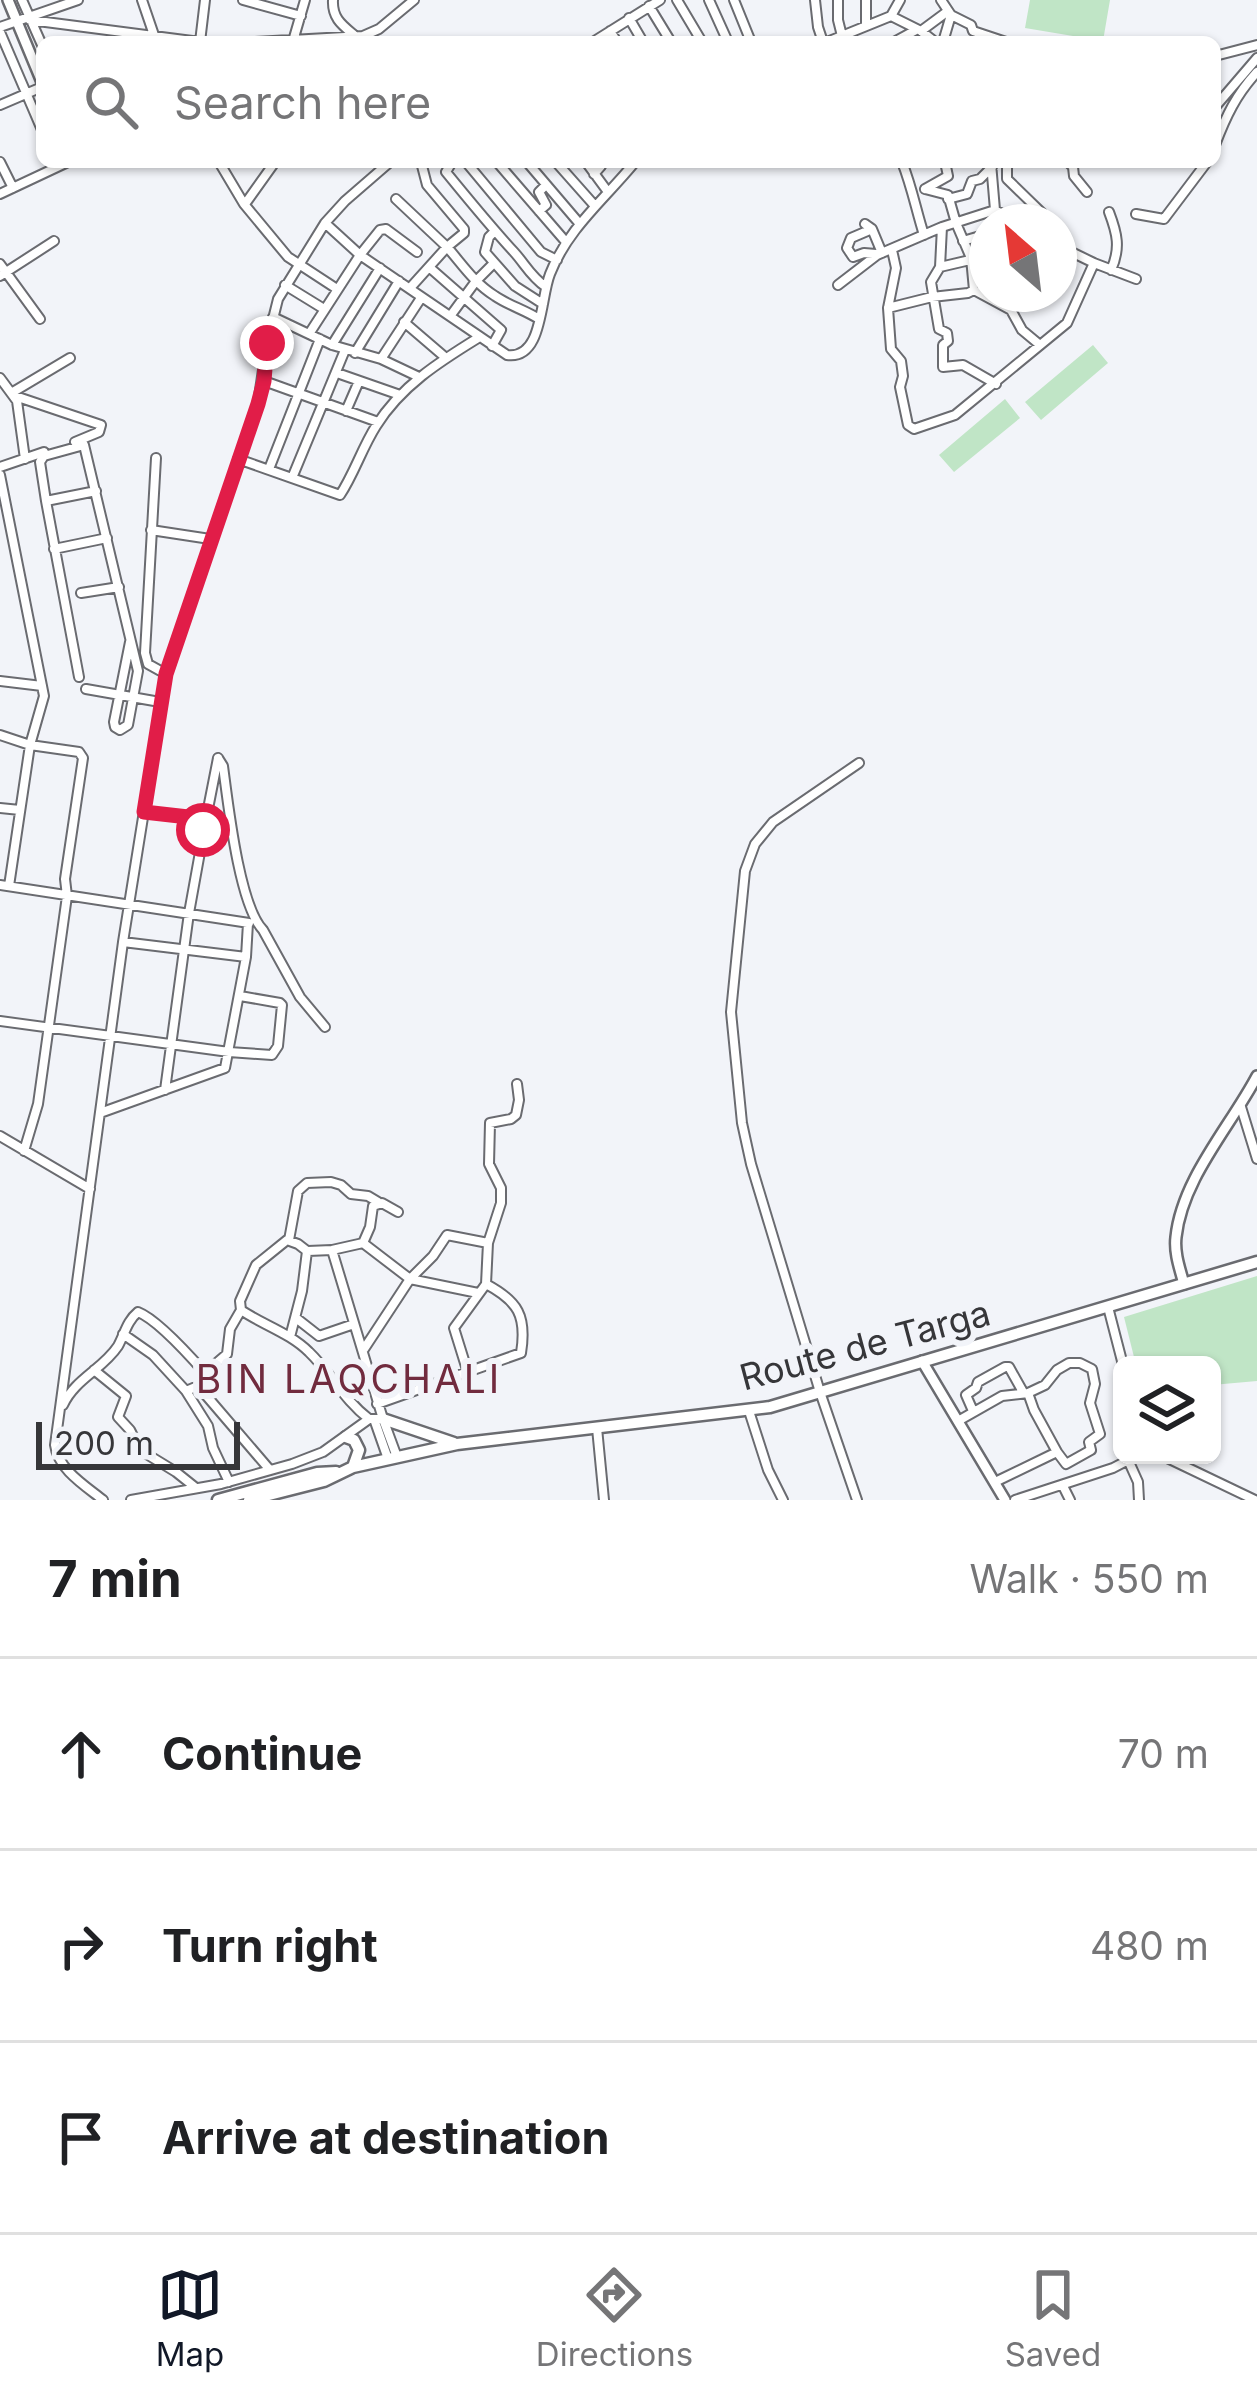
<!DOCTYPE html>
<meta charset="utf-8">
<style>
:root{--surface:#fff;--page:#f2f2f2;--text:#202124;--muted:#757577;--line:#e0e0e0;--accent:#111827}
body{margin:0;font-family:Inter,sans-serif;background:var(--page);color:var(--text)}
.controls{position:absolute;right:36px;bottom:36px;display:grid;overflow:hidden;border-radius:18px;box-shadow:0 3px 9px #0004}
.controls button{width:108px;height:108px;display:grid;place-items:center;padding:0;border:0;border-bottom:3px solid var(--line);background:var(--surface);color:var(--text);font:60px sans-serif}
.compass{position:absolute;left:969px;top:204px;width:108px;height:108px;border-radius:50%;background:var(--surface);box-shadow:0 3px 9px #0004;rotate:332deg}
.scale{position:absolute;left:36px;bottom:30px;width:204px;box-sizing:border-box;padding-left:12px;border:6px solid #363639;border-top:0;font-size:33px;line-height:42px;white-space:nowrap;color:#363639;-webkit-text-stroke:9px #f2f4f9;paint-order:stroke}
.stop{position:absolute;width:36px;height:36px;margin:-27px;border:9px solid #e11d48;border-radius:50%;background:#fff}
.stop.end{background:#e11d48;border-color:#fff;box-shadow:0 3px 12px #0008}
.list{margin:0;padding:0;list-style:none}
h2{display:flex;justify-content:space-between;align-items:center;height:156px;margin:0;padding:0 48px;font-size:51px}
h2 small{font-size:39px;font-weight:400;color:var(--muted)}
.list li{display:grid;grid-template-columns:78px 1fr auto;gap:36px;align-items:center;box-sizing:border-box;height:192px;padding:0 48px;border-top:3px solid var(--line)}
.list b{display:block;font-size:45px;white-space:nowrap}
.list em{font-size:39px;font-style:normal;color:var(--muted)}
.icon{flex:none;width:66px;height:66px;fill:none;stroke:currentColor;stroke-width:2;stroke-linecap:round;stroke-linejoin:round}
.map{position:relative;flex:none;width:1257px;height:1500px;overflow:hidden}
.search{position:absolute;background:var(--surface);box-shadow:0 3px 9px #0004;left:36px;right:36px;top:36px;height:132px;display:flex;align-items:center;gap:30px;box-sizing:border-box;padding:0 42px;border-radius:18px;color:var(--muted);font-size:45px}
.sheet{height:732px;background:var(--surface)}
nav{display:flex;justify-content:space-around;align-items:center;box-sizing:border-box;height:168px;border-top:3px solid var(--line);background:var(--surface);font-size:33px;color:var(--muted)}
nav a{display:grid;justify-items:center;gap:6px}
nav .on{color:var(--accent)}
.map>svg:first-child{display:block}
.green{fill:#c0e5c6}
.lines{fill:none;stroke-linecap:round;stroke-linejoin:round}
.minor-casing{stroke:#6a6b70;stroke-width:12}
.tertiary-casing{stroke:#6a6b70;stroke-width:14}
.secondary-casing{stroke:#6a6b70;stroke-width:15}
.minor{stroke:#fff;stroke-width:8}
.tertiary{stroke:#fff;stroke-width:9}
.secondary{stroke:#fff;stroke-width:10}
.route{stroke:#e11d48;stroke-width:15}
.labels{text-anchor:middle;stroke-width:12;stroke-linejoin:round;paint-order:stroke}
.street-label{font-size:36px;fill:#363639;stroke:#f2f4f9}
.neighbourhood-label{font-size:39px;letter-spacing:3px;fill:#712b3e;stroke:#f2f4f9}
</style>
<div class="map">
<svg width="1257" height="1500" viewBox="0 0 1257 1500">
<rect width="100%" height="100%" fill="#f2f4f9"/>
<path class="green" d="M1030,0H1110L1103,41L1025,28Z
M1093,345L1108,363L1041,420L1025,402Z
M1005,399L1020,418L954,472L939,455Z
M1257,1276V1381L1212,1385V1365H1136L1124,1317Z"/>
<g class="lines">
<defs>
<path id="minor" d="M22,0L42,45
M142,0L155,38
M243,0L301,16
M333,0C332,18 342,25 354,35
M677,0L702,42
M709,0L728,42
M734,0L751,42
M815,0L818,27L823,42
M838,0V20L842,36
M941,0L951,15L971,25L973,31L1006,42
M649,6L671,42
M891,16L900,0
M629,18L643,42
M30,20L200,42
M866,25V0
M0,27L78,0
M610,31L617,42
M921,31L948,11
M0,32L42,130
M293,41L305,0
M200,42L205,0
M255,42L363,36L379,29L414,0
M593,42L660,0
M827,42L891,16L921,31L935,42
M894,42L916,30
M943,42L951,15
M1215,56L1257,45
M0,105L42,87
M1215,107L1257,58
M1215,145C1226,116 1236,95 1257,72
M0,162L13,188
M219,162L244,204L288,257L337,289
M452,162L446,172C468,199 490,226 514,252C525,264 531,277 546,287
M466,162L541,252L557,260
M497,162L566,242
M527,162L579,223
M556,162L595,206
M586,162L608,192
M902,162C912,187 916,210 924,235
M1007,162V179L1042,213L1040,222
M1068,162L1073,167L1074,176L1087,192
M991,163L995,210
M594,174L601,166L600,162
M925,189L948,195L956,223L971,258L974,290
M925,189L948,176L945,162
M0,194L68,162
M396,199L447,247L464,233V229L427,185L421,162
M948,199L967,194L972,181L980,179L992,167
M245,204L275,162
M539,211L546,205L539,192L546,185
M1109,212C1117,233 1121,248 1111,270
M1136,214L1164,219L1207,162
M325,223L360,255L507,355C543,360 540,299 550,274C568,228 605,199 635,162
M865,224L872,229L882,253
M942,227L940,267L931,282L939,329L947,333L948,341L943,345V367L963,365L996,384
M872,229L851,238L847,248L853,257L864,253L876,254
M493,233L489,237L485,252L515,286L543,304
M963,241L987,234
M1059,246L1094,263L1136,279
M892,250L896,268L888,308L891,349L901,361L903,376L900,387L908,425L914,429L955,415L1067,323L1094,263
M0,264L40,319
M429,267L501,330L492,346
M940,267L987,256
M0,276L54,241
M285,285L324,309
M838,285L877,255L942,227L995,210L1017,222
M410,288L447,247C462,264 474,283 495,296C508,305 525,310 539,319
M888,308L932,297L968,293L974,290L1011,310L1022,330L1040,345
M451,315L476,281L493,264
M273,317L332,345L381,359L419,377
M404,322L446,358
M309,334L360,255L380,230L386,229L417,252
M332,345L380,268
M355,353L399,281
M381,359L421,298
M337,373L400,395
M0,378L17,401L25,459
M264,381L378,422
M13,392L70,358
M15,396L101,425L99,432L75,442
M346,411L359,381
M156,458L145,653L148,664L166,674
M238,459L340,495C354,474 362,448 376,426C401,386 439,362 478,338
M0,467L44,452
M269,469L320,339
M0,475L44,696L30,745L9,886
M292,478L345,350
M46,501L40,462L44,456L84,445L138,671L128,725L120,730L115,727L114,722L130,642
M151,530L210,539
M54,549L107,538
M81,593L119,587
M79,677L46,501L96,491
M0,681L42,686
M86,689L160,702
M0,735L30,745L79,752L83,758L65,879L67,896L38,1104L24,1151
M218,758L223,766C228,803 239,905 263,930L300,997L325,1027
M0,808L20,810
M144,812L206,819L189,913L165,1090
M206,819L218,758
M0,885L249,923
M123,942L246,957
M0,1021L229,1052L272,1055L278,1046L282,1005L280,1003L240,996
M1241,1107L1257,1159
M100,1113L225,1068L246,957L248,923
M0,1136L90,1189
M289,1240L298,1191L307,1183L331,1182L341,1185L351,1194L368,1196L378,1202
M363,1243L370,1227L373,1206L382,1203L398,1212
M308,1251L332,1250L363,1243L410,1279L478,1293
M1108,1307L1123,1365
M241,1310L240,1301L256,1265L287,1240L298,1244L307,1251L302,1291L290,1337
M296,1318L319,1336L354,1324
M123,1334L153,1355L186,1391
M364,1349L410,1279L433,1256L447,1235L488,1243
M94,1370L126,1396L118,1417L130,1430L140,1450L176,1472L196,1488
M468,1373L454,1328L486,1284L488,1243L501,1203V1188L489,1164L490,1123L511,1119L516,1115L519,1100L517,1084
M198,1386L205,1373L227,1354L230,1329L241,1310C263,1325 290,1333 309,1352C331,1373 344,1400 369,1419
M1028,1393L1034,1410L1057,1452
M377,1404L521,1353C527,1316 518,1301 486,1284
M63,1405C75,1379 103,1369 118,1346C125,1333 127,1321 138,1312C156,1319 190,1356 205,1373
M749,1411L768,1470L783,1500
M973,1411L966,1395L976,1388L978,1382L1005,1367H1009L1023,1392
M374,1419L388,1459
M383,1419L397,1457
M958,1421L1002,1396L1028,1393L1045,1385L1057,1370L1069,1363H1080L1092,1369L1095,1384L1090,1403L1100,1434L1089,1442L1091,1450L1066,1464L1057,1452L995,1482
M597,1428L604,1500
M1161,1455L1255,1500
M1129,1462L1138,1482L1139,1500
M229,1482L213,1448L208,1426L186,1391L198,1386L270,1470
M1063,1486L1070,1500
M103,1500C84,1485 58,1469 55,1445L123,942L166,674L258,403L267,343L278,299L325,223L345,201L390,162
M131,1500L221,1484L292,1464L323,1452L369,1419H383L332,1250
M857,1500L820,1392L751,1164L742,1123L731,1012L745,871L755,844L773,822L859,763
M1015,1500L1113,1468L1138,1455"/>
<path id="tertiary" d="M8,0L42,82
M1184,1284C1180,1269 1174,1253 1176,1237C1182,1179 1230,1127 1257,1076
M922,1361L1005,1500"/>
<path id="secondary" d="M383,1419L454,1443
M346,1437L354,1440L359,1450L353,1467
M218,1500L317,1473L336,1472
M249,1500L324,1481L353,1467L457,1444L770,1407L1257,1262"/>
</defs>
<use href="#minor" class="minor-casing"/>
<use href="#tertiary" class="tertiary-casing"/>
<use href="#secondary" class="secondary-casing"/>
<use href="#minor" class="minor"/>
<use href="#tertiary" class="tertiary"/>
<use href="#secondary" class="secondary"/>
</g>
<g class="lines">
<path class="route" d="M203,830L206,819L144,812L166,674L258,404L264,381L267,343"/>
</g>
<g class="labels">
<g class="street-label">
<text transform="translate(865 1345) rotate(-15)" y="13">Route de Targa</text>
</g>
<g class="neighbourhood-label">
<text x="349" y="1393">BIN LAQCHALI</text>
</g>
</g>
</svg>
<div class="controls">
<button><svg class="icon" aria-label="layers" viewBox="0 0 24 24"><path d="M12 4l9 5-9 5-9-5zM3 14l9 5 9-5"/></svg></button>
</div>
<svg class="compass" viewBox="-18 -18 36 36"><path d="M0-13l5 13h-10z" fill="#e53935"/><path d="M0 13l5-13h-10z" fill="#757577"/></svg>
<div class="scale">200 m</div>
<div class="stop" style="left:203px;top:830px"></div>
<div class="stop end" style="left:267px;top:343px"></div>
<div class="search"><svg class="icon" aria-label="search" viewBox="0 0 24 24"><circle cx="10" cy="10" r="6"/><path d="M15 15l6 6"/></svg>Search here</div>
</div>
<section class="sheet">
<h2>7 min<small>Walk · 550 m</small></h2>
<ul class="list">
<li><svg class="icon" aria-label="ahead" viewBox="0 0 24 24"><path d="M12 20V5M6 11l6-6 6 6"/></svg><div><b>Continue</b></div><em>70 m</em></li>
<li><svg class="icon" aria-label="right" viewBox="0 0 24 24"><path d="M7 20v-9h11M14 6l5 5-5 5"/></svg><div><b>Turn right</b></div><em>480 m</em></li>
<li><svg class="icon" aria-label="arrive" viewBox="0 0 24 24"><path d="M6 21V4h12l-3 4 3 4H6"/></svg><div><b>Arrive at destination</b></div></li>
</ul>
</section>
<nav>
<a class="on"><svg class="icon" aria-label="map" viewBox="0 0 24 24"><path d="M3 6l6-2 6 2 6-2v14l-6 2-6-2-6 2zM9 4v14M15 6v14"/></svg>Map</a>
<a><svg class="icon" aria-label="directions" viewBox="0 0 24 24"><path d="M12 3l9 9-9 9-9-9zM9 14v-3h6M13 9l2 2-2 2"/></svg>Directions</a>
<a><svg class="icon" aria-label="saved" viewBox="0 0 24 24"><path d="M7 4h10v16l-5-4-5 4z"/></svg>Saved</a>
</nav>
